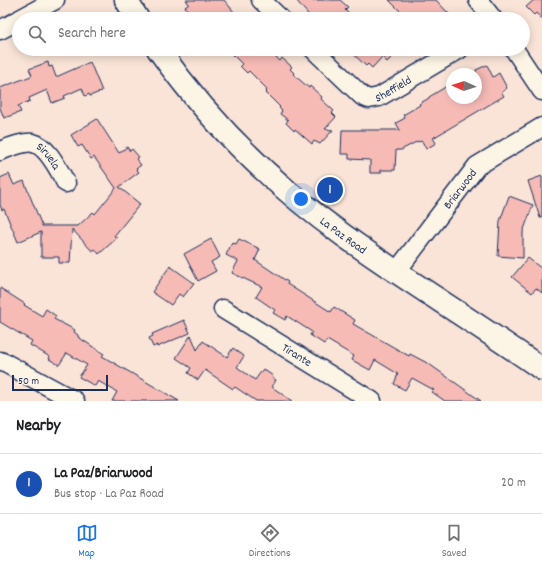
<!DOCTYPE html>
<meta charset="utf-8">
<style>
:root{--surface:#fff;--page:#f2f2f2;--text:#202124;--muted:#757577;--line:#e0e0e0;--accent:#1a73e8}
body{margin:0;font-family:Dekko,sans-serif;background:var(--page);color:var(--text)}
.compass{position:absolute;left:446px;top:68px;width:36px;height:36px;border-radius:50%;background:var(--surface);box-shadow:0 2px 10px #0003;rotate:273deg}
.scale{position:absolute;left:12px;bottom:10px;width:96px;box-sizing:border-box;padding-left:4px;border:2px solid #1b2f5e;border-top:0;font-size:11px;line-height:14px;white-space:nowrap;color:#1b2f5e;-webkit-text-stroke:3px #fcf5e5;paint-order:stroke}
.you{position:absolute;left:301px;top:199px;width:14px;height:14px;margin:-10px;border:3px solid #fff;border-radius:50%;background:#1a73e8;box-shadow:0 0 0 6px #1a73e833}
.badge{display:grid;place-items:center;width:26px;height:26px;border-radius:50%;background:var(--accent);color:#fff;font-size:13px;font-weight:700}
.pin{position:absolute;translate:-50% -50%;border:2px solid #fff;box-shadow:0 1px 4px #0006}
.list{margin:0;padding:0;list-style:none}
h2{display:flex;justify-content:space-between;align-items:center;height:52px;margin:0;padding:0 16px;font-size:17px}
h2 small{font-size:13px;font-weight:400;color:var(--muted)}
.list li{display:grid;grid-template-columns:26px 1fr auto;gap:12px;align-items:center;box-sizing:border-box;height:60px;padding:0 16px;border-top:1px solid var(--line)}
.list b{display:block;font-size:15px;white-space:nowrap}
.list p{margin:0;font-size:13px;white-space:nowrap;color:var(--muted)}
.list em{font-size:13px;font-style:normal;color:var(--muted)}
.icon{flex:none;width:22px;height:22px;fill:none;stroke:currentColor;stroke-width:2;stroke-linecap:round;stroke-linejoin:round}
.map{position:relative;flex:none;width:542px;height:401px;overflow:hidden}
.search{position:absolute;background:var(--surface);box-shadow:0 2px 10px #0003;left:12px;right:12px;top:12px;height:44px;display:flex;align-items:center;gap:10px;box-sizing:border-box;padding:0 14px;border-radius:22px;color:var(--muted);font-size:15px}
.sheet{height:112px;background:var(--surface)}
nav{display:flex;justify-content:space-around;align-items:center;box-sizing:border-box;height:56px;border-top:1px solid var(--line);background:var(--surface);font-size:11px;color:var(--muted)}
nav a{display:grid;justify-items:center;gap:2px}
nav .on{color:var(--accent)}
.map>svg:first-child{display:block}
.building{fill:#f7bbb6;stroke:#1b2f5e}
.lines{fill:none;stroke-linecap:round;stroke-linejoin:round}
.minor-casing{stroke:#1b2f5e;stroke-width:21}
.major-casing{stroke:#1b2f5e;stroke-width:25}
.minor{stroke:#fcf5e5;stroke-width:18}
.major{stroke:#fcf5e5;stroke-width:22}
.labels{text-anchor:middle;stroke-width:3;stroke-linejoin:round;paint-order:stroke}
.street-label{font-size:12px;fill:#1b2f5e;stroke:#fcf5e5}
</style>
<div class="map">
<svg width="542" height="401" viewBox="0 0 542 401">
<rect width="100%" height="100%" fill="#fae4d7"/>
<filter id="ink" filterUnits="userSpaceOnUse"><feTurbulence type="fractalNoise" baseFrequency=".025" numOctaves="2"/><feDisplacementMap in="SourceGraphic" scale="8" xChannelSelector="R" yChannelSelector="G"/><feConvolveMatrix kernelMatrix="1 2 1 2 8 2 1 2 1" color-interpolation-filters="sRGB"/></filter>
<g filter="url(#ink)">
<path class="building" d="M186,0H224L240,19H197L195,17L193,18L185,7L189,4Z
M296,0H340L348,7L345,10L354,19H312Z
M389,0H436L449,14L444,19H396L402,13Z
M534,0H542V19L536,13L534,15L526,7Z
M227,49H268L280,61L282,58L292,67L290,69L294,73L293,74L309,88L310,86L322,97L321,99L334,111L332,113L336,117L325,129L333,130L320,144L314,141L312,144L295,129L294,131L286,123L288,120L280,114L282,111L279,108L280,107L266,93L267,92L266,91L267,89L249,71L247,73L240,66L242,64Z
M348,49H400L387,62L382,57L372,68L368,64L366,66Z
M48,62L49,67L52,66L56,77L90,62L102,91L90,96L89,94L85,96L82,88L64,96L65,98L52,103L47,90L29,98L30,101L18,106L21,112L4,118L0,108V88L31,76L32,75L29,69Z
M487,65L493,77L499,73L507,88L503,91L502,93L504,96L433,138L436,143L426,149L422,141L419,142L418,141L401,150H396L395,170H381V173H370V160L349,159V154H341L342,130H400L396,123L405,118L403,115L420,105L419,104L429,98V97L452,83V98H476V70Z
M97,119L119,153L127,147L130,151L132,149L139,157L136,159L141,165L136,169L139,172L119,187L140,204L114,236L117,238L99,254L95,249L92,251L72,229L70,263H59V257H41V232L18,242L4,209L2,210L0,205V178L9,174L14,185L24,181L42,226H78L93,212L95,214L116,188L94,157L91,159L82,145L78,147L71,135Z
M542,176V218H540L528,181Z
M509,196L533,205L523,232V258L498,256L500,221Z
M211,239L220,257L211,262L216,271L198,281L184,254Z
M239,239L260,249L255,260L288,282L287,284L331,312L334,307L355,320L353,324L409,356L410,354L429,364L481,401H445L432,392L434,390L412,378L405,390L394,384L398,374L375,360L370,370L352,360L354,356L327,340L324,344L310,335L312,332L287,316L285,320L273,313L275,310L256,297L262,287L232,273L238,261L226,255L232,243L236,244Z
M528,258L542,269V293L536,288L532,293L512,277Z
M170,266L194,283L183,297L179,294L171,305L152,292Z
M0,288L25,304L24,305L42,316L46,309L56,316L54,319L75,330L74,332L78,335V337L104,354L102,356L179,401H112L117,392L98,381L95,386L79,377L87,365L67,353L59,365L49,359L50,357L30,345L32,341L0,322Z
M184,320L190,333L157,347V345L153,347L149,338L153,336L152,334Z
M191,335L197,350L203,341L227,357L233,348L244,356L237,367L255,380L263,369L273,376L272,378L276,380L272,387L292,401H256L235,387L233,389L205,370L198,380L188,373L191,368L176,358Z"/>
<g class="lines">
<defs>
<g id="minor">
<path d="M261,0L281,19"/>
<path d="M478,0L493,19"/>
<path d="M20,19L55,0"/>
<path d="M0,30L19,20"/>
<path id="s1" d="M313,49L362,96L369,99L379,97L460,49"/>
<path d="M514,49L542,91"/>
<path id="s2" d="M0,151C8,148 25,141 33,143C48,146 59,171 66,183"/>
<path id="s3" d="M396,272L477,166L542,127"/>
<path id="s4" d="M223,309L372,401"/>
<path d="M0,361L7,364L75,401"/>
</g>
<g id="major">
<path d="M126,0L138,19"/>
<path id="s5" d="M158,49C209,121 272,184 343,235C408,282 477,323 542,369"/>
</g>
</defs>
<use href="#minor" class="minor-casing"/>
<use href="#major" class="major-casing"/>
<use href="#minor" class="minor"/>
<use href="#major" class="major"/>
</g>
</g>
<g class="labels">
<g class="street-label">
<text dy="4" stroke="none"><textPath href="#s1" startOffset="102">Sheffield</textPath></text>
<text dy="4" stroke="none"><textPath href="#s2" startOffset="55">Siruela</textPath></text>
<text dy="4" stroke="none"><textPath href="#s3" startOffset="105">Briarwood</textPath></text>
<text dy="4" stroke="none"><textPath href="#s5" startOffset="264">La Paz Road</textPath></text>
<text dy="4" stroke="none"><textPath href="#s4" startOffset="87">Tirante</textPath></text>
</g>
</g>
</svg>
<svg class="compass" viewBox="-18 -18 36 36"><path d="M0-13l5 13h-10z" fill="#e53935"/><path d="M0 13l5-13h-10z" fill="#757577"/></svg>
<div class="scale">50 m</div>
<div class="you"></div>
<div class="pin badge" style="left:330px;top:190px;background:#1a4fb4">1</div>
<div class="search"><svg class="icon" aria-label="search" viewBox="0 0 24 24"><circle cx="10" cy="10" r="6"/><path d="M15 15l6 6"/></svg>Search here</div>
</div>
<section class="sheet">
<h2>Nearby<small></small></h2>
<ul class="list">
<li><span class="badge" style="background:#1a4fb4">1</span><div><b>La Paz/Briarwood</b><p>Bus stop · La Paz Road</p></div><em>20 m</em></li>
</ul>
</section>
<nav>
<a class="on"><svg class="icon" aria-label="map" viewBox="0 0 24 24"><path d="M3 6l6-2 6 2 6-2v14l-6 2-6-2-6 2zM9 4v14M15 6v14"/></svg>Map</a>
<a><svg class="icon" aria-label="directions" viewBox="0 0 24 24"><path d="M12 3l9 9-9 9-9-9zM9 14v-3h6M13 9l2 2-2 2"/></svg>Directions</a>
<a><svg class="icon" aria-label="saved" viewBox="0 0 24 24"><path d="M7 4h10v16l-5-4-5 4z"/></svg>Saved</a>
</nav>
